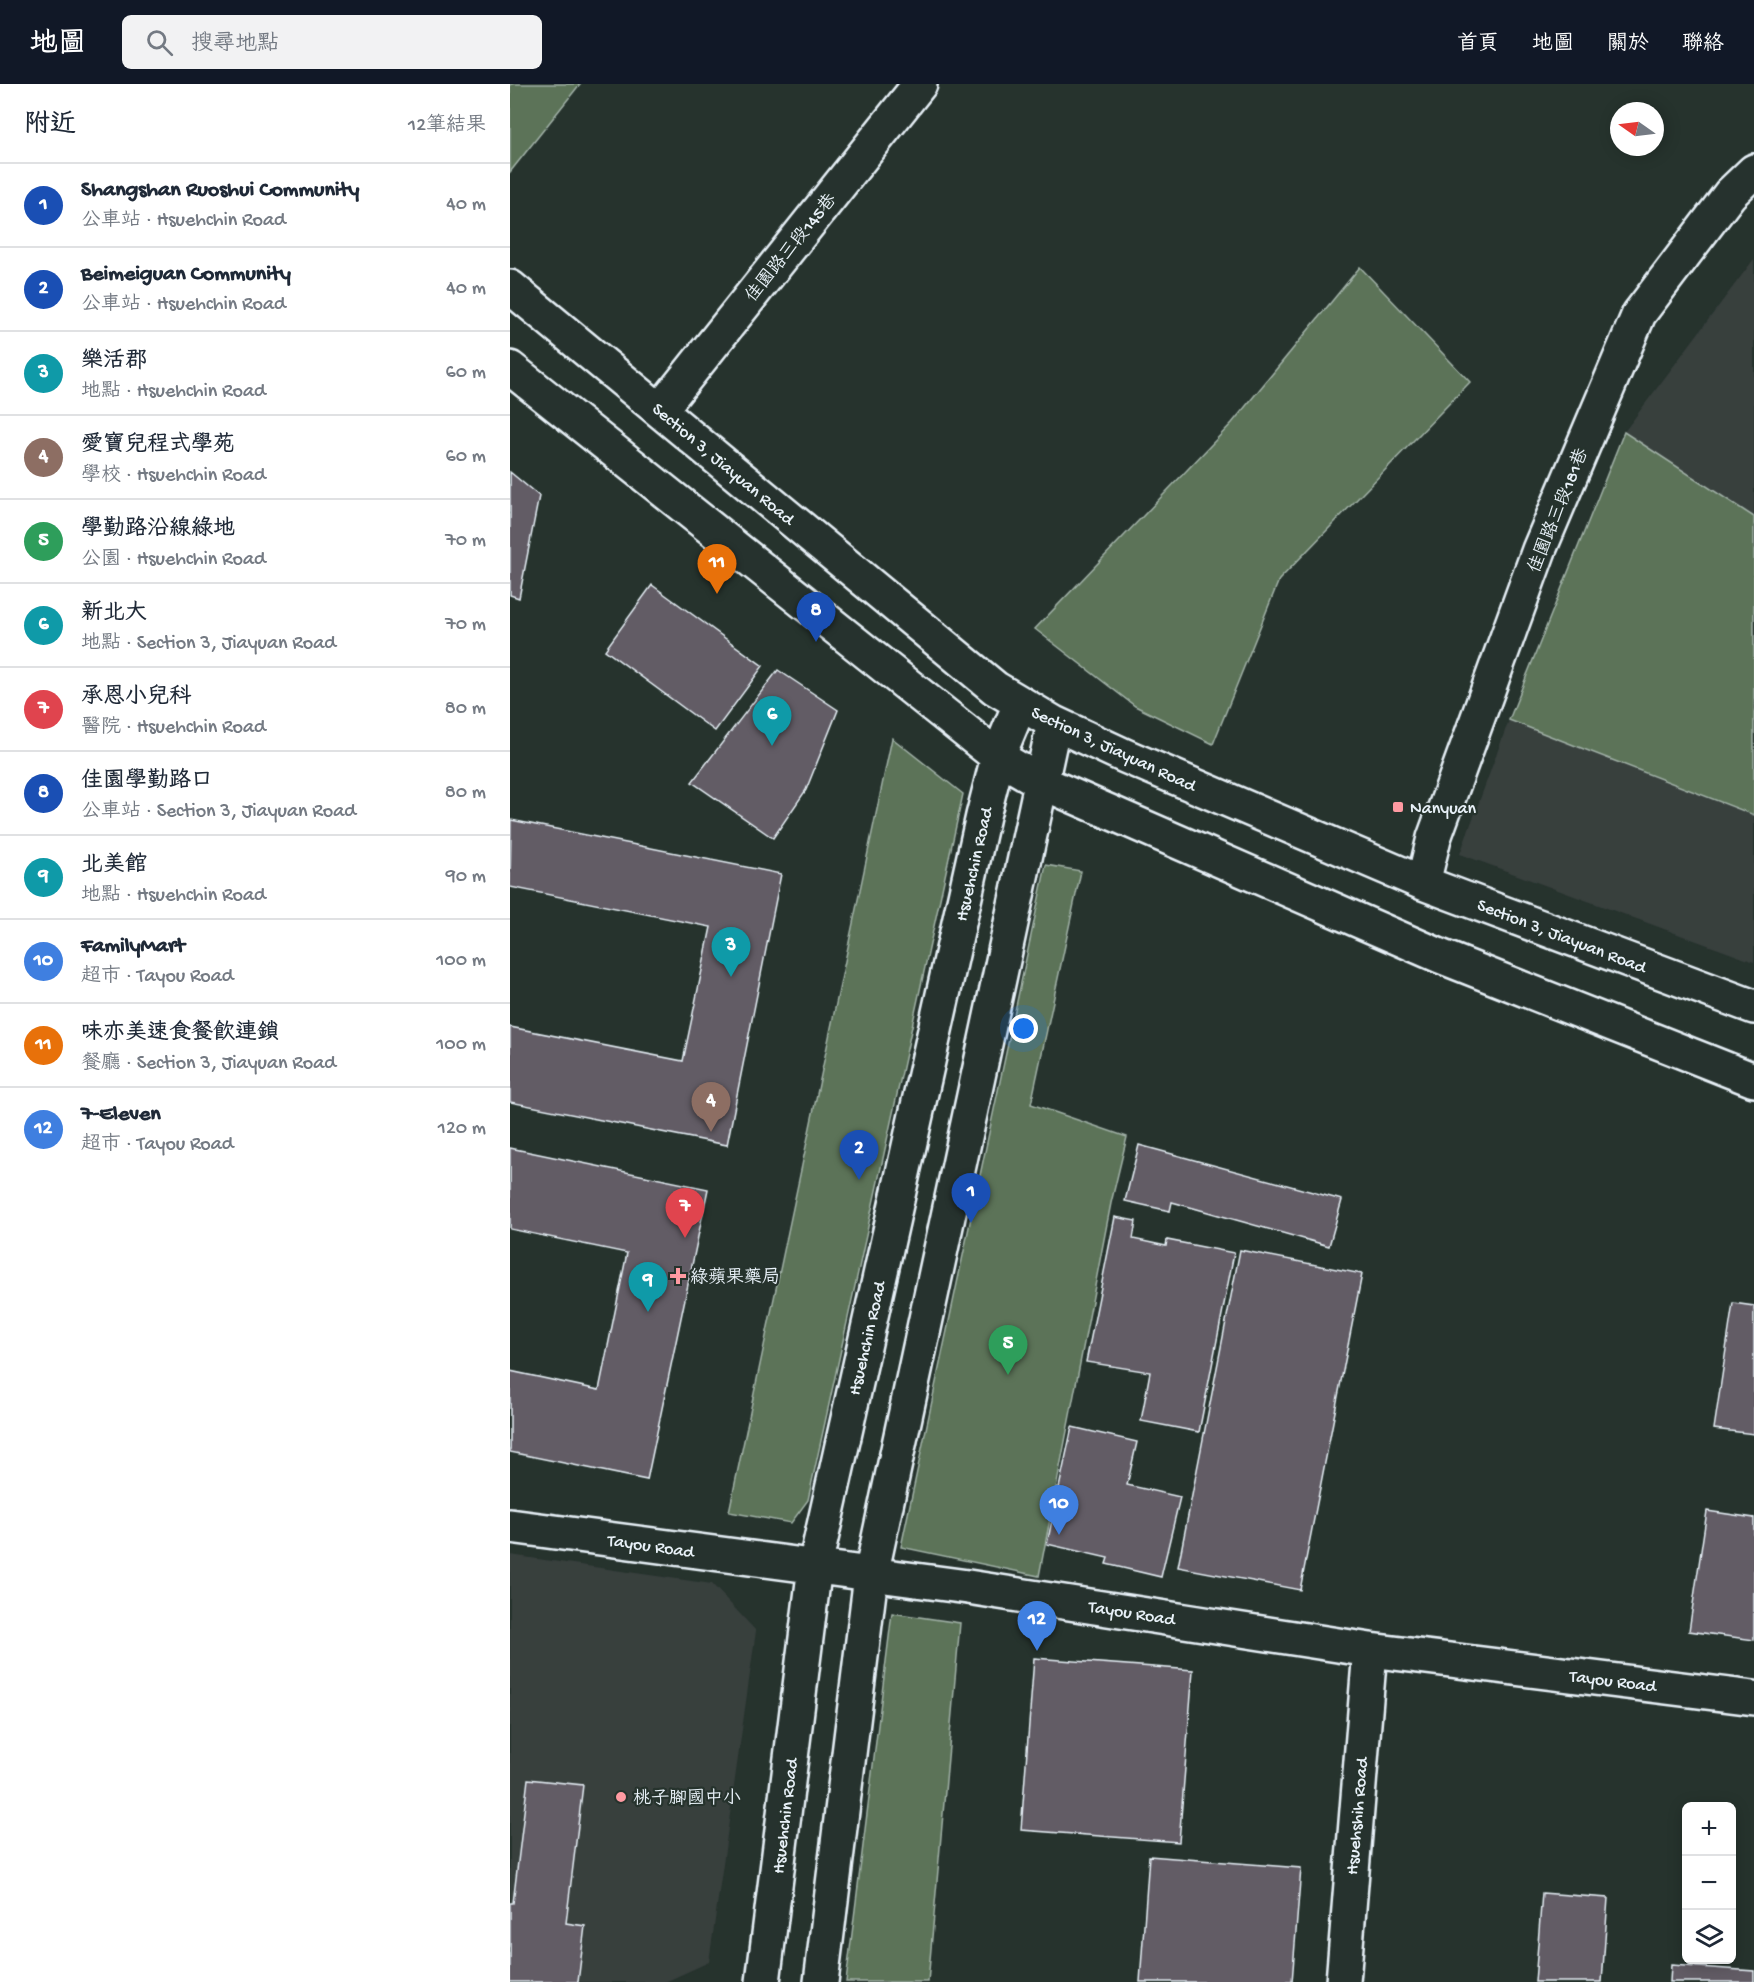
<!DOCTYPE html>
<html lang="zh-TW">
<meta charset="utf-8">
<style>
:root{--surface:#fff;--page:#f2f2f3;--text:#1f2937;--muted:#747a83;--line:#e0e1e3;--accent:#111827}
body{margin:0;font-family:"Gochi Hand","LXGW WenKai TC",sans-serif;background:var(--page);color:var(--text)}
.controls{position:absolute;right:18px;bottom:18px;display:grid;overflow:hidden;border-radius:9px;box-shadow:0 3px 15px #0003}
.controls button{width:54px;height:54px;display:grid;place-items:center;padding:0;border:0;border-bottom:2px solid var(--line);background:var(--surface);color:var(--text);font:30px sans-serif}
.compass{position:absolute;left:1100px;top:18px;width:54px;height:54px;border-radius:50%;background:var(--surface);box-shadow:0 3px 15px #0003;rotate:284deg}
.you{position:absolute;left:514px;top:945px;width:21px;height:21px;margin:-15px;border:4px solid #fff;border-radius:50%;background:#1a73e8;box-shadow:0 0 0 9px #1a73e833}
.badge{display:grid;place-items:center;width:39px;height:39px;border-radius:50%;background:var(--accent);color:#fff;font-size:20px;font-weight:700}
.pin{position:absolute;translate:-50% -50px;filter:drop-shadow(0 2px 3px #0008)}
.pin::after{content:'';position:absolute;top:32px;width:21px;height:18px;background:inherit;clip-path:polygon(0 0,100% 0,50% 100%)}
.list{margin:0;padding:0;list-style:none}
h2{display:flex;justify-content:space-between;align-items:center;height:78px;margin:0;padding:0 24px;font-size:26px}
h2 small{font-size:20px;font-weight:400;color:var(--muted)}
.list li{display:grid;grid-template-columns:39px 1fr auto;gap:18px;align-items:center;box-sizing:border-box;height:84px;padding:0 24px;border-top:2px solid var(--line)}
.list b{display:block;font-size:22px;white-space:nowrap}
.list p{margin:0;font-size:20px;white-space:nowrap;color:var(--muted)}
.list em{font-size:20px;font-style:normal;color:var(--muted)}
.icon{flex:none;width:33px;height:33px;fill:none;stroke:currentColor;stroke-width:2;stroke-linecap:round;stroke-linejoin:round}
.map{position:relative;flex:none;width:1244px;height:1898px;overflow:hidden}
header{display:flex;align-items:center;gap:36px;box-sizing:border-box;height:84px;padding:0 30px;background:var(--accent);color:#fff}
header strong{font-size:28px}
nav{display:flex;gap:33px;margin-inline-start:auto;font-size:21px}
.search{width:420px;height:54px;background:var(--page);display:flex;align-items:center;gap:15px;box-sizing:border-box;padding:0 21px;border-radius:9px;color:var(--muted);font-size:22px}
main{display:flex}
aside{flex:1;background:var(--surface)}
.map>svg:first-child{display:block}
.built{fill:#383f3e}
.green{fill:#5b7358;stroke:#a2b2a8;stroke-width:1.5}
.building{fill:#625c65;stroke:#e8f1f8;stroke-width:1.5}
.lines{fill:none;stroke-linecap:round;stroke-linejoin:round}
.minor-casing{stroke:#e8f1f8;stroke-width:38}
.minor{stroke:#26332d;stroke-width:33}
.poi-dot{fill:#ff9aa2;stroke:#26332d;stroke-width:2}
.labels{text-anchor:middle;stroke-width:4.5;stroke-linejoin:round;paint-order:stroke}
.street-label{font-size:18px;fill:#e8f1f8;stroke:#26332d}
.poi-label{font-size:18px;fill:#e8f1f8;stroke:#26332d;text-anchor:start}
</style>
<header>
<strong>地圖</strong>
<div class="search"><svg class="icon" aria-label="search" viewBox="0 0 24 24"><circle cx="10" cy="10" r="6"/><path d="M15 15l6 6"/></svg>搜尋地點</div>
<nav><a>首頁</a><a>地圖</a><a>關於</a><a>聯絡</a></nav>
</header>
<main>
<aside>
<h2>附近<small>12筆結果</small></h2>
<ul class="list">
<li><span class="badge" style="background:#1a4fb4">1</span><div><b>Shangshan Ruoshui Community</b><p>公車站 · Hsuehchin Road</p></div><em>40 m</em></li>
<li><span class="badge" style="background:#1a4fb4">2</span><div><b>Beimeiguan Community</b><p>公車站 · Hsuehchin Road</p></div><em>40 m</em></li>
<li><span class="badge" style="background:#0f9aa8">3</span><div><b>樂活郡</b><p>地點 · Hsuehchin Road</p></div><em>60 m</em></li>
<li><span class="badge" style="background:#8d6e63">4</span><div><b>愛寶兒程式學苑</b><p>學校 · Hsuehchin Road</p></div><em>60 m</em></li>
<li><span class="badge" style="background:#2e9e5b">5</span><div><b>學勤路沿線綠地</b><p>公園 · Hsuehchin Road</p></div><em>70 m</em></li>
<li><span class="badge" style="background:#0f9aa8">6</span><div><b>新北大</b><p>地點 · Section 3, Jiayuan Road</p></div><em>70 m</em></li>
<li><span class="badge" style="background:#e0444e">7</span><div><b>承恩小兒科</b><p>醫院 · Hsuehchin Road</p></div><em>80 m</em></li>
<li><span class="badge" style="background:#1a4fb4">8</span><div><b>佳園學勤路口</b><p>公車站 · Section 3, Jiayuan Road</p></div><em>80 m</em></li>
<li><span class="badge" style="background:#0f9aa8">9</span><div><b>北美館</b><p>地點 · Hsuehchin Road</p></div><em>90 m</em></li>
<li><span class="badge" style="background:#3f7fe0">10</span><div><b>FamilyMart</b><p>超市 · Tayou Road</p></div><em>100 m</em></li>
<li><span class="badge" style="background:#e8710a">11</span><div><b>味亦美速食餐飲連鎖</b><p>餐廳 · Section 3, Jiayuan Road</p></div><em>100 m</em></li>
<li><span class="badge" style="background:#3f7fe0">12</span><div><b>7-Eleven</b><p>超市 · Tayou Road</p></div><em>120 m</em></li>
</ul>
</aside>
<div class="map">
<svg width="1244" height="1898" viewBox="0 0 1244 1898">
<rect width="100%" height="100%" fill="#26332d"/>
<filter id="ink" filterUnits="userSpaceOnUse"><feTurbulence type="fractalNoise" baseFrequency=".0167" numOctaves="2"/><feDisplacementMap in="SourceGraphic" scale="12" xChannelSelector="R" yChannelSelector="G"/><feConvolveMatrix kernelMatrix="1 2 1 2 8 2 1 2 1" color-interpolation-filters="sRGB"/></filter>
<g filter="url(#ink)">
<path class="built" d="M1244,175V433L1114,348Z
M999,636L1244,731V878L950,770Z
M0,1471L202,1500L246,1547L199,1878L155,1898H0Z"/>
<path class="green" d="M0,0H70L0,88Z
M850,183L960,298L769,496L703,660L625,622L525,545L722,339Z
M1114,348L1244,433V731L999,636Z
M382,654L453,710L298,1416L281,1439L219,1428Z
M536,781L571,787L521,1020L617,1053L601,1119L529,1492L391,1463Z
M382,1529L450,1539L418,1898H336Z"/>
<path class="building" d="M0,388L29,412L9,514L0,511Z
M142,501L253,582L205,647L95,566Z
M268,586L328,626L296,706L263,754L182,698Z
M1,736L271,790L217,1061L0,1018V943L173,977L201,843L0,803Z
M629,1061L832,1116L819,1162L662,1118L660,1127L615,1117Z
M0,1064L198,1105L137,1396L0,1368V1287L89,1306L117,1169L0,1145Z
M605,1133L626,1137L623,1155L656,1162L657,1156L724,1169L689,1348L631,1337L640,1288L576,1278Z
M730,1166L852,1190L790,1506L668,1483Z
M1223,1219L1244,1222V1350L1204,1345Z
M562,1343L627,1358L617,1401L670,1413L651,1493L596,1480L598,1474L537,1460Z
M1197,1427L1244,1434V1556L1179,1547Z
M524,1574L683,1586L669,1758L511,1746Z
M18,1695L73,1701L56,1839L75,1842L68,1898H0V1819H3Z
M639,1772L791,1784L782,1898H630Z
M1032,1809L1098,1814L1092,1898H1025Z
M1161,1881L1244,1887V1898H1160Z"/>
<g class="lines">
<defs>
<path id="minor" d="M0,203L485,604L544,639L615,672L913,799L1244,923
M0,284L488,673L531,698L930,872L1244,996
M150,326L410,0
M913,799L924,754L1029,466L1129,230L1220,110L1244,87
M0,1442L458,1503L860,1566L1244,1614
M253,1898L305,1482L473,732L488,673L510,620
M311,1898L361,1491L544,639
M833,1898L860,1566"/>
</defs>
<use href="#minor" class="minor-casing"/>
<use href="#minor" class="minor"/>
</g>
</g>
<g class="poi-dot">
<rect x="882" y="717" width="12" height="12" rx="3"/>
<path d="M165 1183h6v6h6v6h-6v6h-6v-6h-6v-6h6z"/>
<circle cx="111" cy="1713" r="6"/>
</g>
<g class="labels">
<g class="street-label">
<text transform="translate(280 163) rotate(-51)" y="6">佳園路三段145巷</text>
<text transform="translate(214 379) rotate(40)" y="6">Section 3, Jiayuan Road</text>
<text transform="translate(1047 426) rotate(-68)" y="6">佳園路三段181巷</text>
<text transform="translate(604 664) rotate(25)" y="6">Section 3, Jiayuan Road</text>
<text transform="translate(463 780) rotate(-77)" y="6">Hsuehchin Road</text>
<text transform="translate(1052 851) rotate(21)" y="6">Section 3, Jiayuan Road</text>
<text transform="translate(356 1254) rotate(-77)" y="6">Hsuehchin Road</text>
<text transform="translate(141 1461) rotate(8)" y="6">Tayou Road</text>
<text transform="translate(622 1528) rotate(9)" y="6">Tayou Road</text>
<text transform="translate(1103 1596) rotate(7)" y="6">Tayou Road</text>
<text transform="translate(274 1732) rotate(-83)" y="6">Hsuehchin Road</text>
<text transform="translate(846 1732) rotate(-85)" y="6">Hsuehshih Road</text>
</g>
<g class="poi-label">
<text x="900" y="729">Nanyuan</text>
<text x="180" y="1198">綠蘋果藥局</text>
<text x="123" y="1719">桃子腳國中小</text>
</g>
</g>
</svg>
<div class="controls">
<button>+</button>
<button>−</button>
<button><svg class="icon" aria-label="layers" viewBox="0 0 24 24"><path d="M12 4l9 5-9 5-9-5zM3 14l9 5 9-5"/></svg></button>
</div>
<svg class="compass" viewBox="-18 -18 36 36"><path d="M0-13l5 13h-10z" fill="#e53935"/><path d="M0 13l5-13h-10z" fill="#747a83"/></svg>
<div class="you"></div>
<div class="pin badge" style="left:461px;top:1139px;background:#1a4fb4">1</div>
<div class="pin badge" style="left:349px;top:1096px;background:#1a4fb4">2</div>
<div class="pin badge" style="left:221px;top:893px;background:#0f9aa8">3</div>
<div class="pin badge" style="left:201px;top:1048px;background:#8d6e63">4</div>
<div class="pin badge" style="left:498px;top:1291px;background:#2e9e5b">5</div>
<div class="pin badge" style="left:262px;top:662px;background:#0f9aa8">6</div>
<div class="pin badge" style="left:175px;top:1154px;background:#e0444e">7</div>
<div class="pin badge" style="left:306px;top:558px;background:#1a4fb4">8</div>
<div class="pin badge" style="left:138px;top:1228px;background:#0f9aa8">9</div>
<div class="pin badge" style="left:549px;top:1451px;background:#3f7fe0">10</div>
<div class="pin badge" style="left:207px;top:510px;background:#e8710a">11</div>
<div class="pin badge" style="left:527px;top:1567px;background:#3f7fe0">12</div>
</div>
</main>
